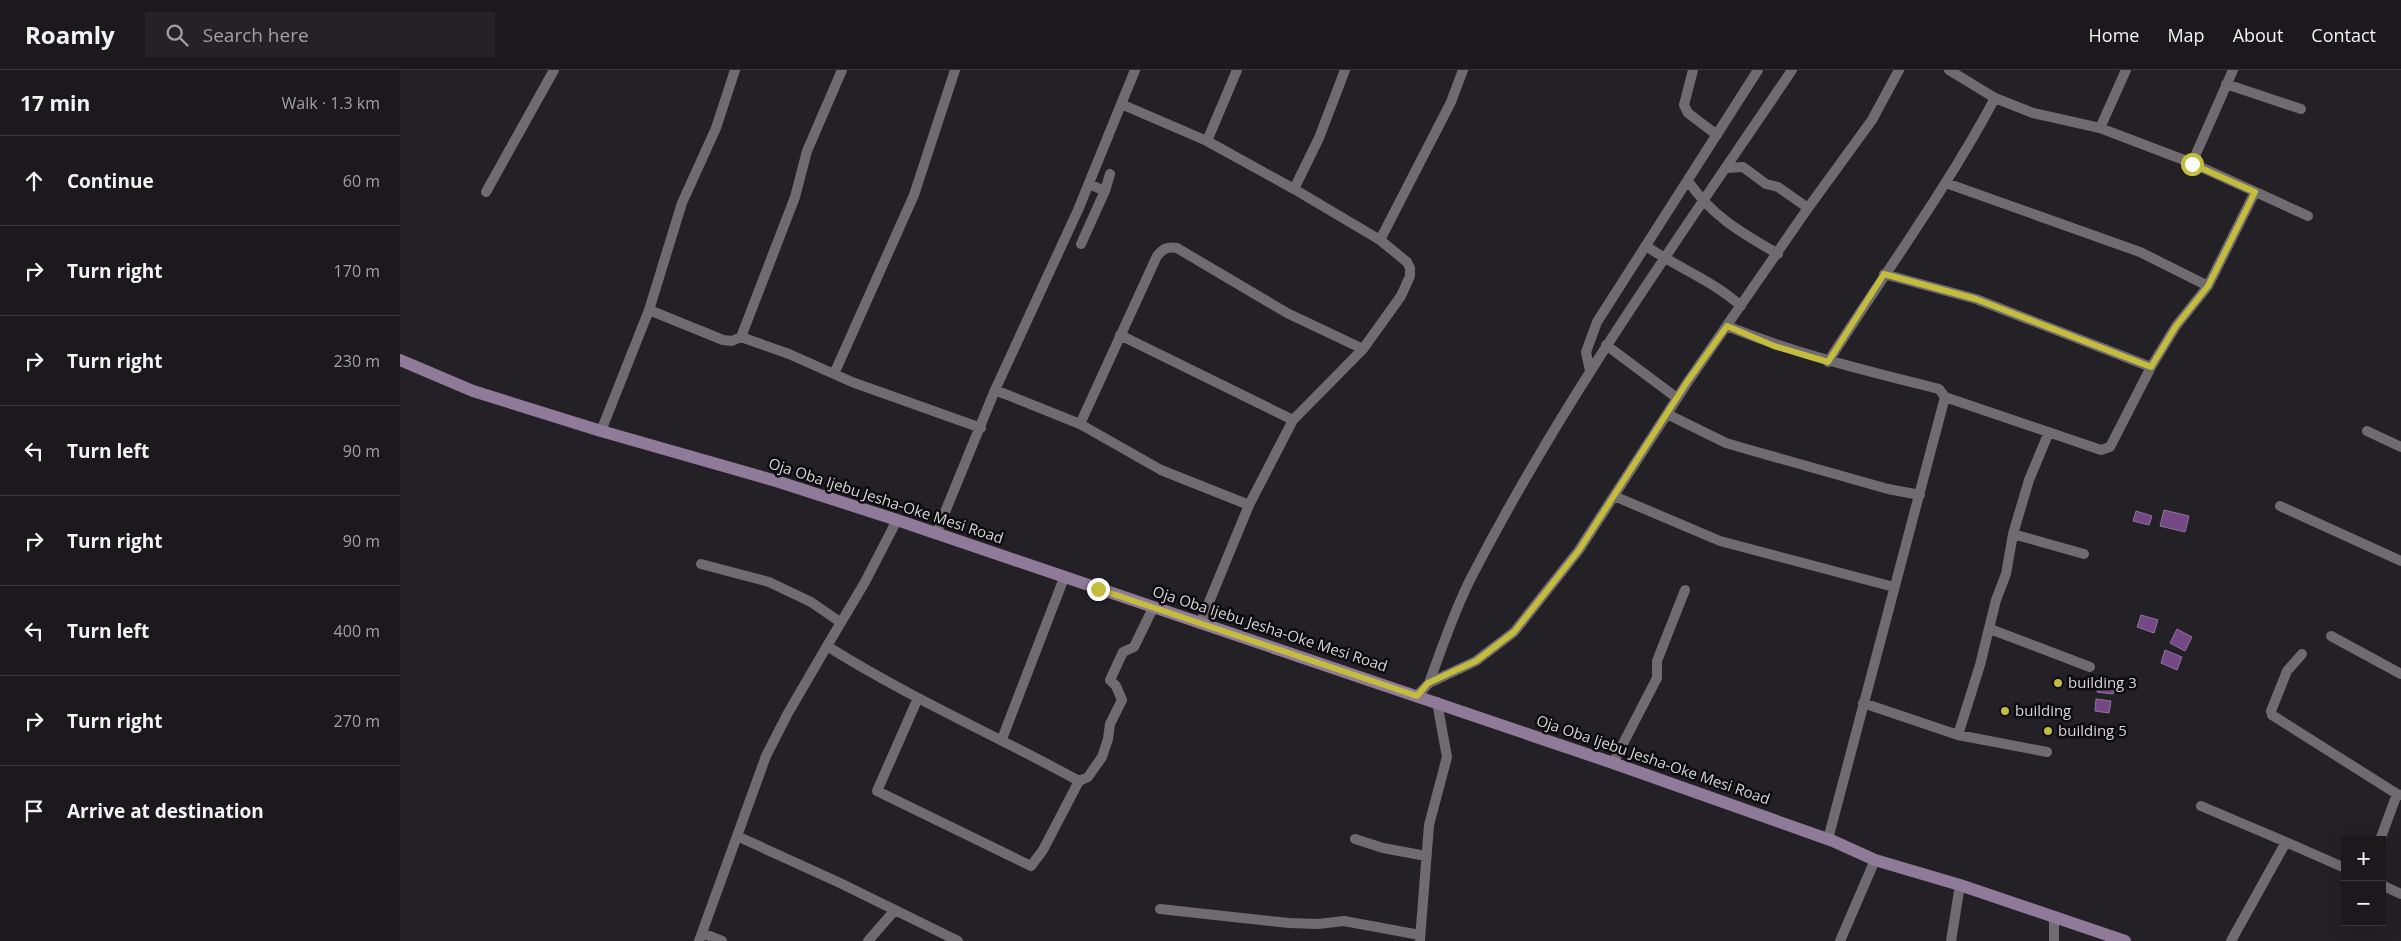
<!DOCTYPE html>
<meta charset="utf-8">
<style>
:root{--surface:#1b191c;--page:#242225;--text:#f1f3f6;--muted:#a0a0a3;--line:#39383b}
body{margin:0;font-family:"Open Sans",sans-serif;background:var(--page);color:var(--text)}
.controls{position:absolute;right:15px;bottom:15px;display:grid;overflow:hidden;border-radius:0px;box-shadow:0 5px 20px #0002}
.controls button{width:45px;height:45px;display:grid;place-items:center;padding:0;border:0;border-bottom:1px solid var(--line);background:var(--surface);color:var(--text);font:25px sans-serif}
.stop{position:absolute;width:15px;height:15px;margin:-11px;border:4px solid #c4bc3d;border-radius:50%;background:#fff}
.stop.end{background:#c4bc3d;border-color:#fff;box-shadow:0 1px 5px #0008}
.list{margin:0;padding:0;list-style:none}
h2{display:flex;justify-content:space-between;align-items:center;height:65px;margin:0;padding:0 20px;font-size:21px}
h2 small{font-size:16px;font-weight:400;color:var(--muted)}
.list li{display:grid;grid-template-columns:32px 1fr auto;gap:15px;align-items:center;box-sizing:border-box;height:90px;padding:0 20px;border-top:1px solid var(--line)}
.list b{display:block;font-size:19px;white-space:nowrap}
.list em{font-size:16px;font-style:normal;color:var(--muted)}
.icon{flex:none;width:28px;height:28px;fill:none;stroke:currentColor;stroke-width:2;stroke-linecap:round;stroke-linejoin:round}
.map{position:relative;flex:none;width:2001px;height:871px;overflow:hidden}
header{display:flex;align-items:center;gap:30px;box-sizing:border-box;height:70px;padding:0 25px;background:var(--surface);border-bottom:1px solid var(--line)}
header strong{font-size:24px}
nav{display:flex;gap:28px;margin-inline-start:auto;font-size:18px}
.search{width:350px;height:45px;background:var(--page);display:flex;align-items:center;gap:12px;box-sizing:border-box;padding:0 18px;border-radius:0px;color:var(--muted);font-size:19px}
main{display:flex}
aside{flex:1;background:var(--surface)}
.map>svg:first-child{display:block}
.water{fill:#734885;stroke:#91729e}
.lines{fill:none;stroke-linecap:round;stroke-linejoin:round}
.street{stroke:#6f6b71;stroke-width:10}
.secondary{stroke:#907a9a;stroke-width:12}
.route{stroke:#c4bc3d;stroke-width:6}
.poi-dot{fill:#c4bc3d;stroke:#0c0b0d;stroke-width:2}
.labels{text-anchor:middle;stroke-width:5;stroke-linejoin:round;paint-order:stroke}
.street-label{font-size:15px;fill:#d7d5d8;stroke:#0c0b0d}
.poi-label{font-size:15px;fill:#d7d5d8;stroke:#0c0b0d;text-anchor:start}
</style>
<header>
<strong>Roamly</strong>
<div class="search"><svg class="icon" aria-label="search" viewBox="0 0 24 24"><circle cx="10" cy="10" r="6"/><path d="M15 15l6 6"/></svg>Search here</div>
<nav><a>Home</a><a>Map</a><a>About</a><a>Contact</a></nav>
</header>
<main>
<aside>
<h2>17 min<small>Walk · 1.3 km</small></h2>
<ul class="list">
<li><svg class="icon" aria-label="ahead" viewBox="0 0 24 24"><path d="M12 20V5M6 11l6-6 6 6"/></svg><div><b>Continue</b></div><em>60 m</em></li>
<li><svg class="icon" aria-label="right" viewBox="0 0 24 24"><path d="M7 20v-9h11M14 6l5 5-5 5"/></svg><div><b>Turn right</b></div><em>170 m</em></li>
<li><svg class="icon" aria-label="right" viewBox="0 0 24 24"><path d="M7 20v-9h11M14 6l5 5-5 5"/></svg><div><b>Turn right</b></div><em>230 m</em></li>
<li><svg class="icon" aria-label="left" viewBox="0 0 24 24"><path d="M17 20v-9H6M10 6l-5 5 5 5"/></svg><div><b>Turn left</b></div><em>90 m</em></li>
<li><svg class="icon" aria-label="right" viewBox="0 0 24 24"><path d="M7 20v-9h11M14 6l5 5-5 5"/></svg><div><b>Turn right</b></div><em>90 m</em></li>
<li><svg class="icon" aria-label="left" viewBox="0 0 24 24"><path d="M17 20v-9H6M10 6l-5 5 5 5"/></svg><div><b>Turn left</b></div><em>400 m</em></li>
<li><svg class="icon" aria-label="right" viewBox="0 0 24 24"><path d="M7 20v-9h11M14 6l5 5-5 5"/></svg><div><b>Turn right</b></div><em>270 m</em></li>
<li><svg class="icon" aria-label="arrive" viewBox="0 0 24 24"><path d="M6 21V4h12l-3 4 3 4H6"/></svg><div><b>Arrive at destination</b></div></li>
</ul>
</aside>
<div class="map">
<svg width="2001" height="871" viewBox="0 0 2001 871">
<rect width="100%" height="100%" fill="#242126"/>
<path class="water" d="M1764,440L1789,446L1785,462L1760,456Z
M1736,441L1752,446L1749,455L1733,451Z
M1741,545L1758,550L1754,563L1737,557Z
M1777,559L1792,567L1785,581L1770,573Z
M1765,580L1782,587L1777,600L1761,593Z
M1699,610L1715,612L1713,624L1697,622Z
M1696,629L1711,631L1709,643L1695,641Z"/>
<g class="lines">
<path class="street" d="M1293,0L1284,35L1288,43L1317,65
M1549,0L1595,28L1633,43L1700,58L1792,93L1908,146
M1826,14L1901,39
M721,34L807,71L894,119L980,170L1007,192L1010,198V206L1001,226L963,279L893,350L849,435L800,554
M1700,58L1726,0
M807,71L837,0
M1792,93L1833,0
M1326,98L1343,97L1366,114L1378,117L1408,138
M1288,111C1313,147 1340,162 1378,184
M1546,113L1740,182L1808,216
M689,114L705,121L710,104
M894,119L919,68L945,0
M86,122L154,0
M980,170L1051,32L1063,0
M681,174L705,121
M1246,176C1278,198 1312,210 1341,236
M1484,204L1576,229L1751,297
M249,240L323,270L332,271L341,267L389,284L452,312L581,358
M1327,256C1396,284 1467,301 1539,319L1545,327L1701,380L1710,377L1751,297L1776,256L1808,216L1855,122
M720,265L893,350
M341,267L395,127L407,81L442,0
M1206,275L1277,328
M1428,292C1484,204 1546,120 1595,28
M1190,301L1186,282L1197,252L1358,0
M434,304L514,125L555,0
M595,320L680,354L761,400L849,435
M1267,344L1326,373L1343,378L1488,419L1520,425
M680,354L757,186C763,179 767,176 777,178L887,243L963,279
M201,361L249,240L282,133L316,58L335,0
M1967,361L2001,377
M1214,426L1320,471L1494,517
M1880,436L2001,491
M497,450L465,512L427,576C508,627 595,665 679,711L688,707L702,687L708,669L710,654L722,630L716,616L710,610L723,582L734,577L753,538
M536,464L595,320L678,140L735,0
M1613,464L1684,484
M301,494L369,512L411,532L440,552
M1590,559L1690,597
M1931,566L2001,604
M1902,584L1887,601L1871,641L1872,645L1997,724L2001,725
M1029,613C1042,578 1054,541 1071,508C1163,329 1280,166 1392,0
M1017,626L1029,613L1076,591L1114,562L1179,480L1287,313L1408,138L1472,50L1499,0
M518,628L477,721L631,796L643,780L679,711
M1463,633L1558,665L1580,595L1596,530L1606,504L1613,464L1629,410L1649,362
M1558,665L1647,682
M602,669L664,508
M1213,693L1257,608V591L1285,520
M1801,736L1886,772
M337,766L440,813L558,871
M955,769L983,778L1026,786
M1428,769L1545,327
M1980,770L1997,724
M1982,815L2001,824
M760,839L889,853L918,854L944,851L1020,865
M1654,847V871
M302,863L322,871
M1020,870L1029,755L1047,687L1037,632
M299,871L366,686L388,643L427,576
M468,871L495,840
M1440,871L1475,790
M1551,871L1560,815
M1831,871L1886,772L1945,798"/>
<path class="secondary" d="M0,290L73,321L201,361L376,411L497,450L1213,693L1433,771L1475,790L1560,815L1725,871"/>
</g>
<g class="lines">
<path class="route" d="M698,519L1017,626L1028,613L1076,591L1114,562L1179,480L1287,312L1327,256L1374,276L1428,292L1484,204L1576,229L1751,297L1776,256L1808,216L1855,122L1792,94"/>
</g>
<g class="poi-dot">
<circle cx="1658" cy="613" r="5"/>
<circle cx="1605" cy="641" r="5"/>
<circle cx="1648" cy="661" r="5"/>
</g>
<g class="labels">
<g class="street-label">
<text transform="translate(486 431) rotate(18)" y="5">Oja Oba Ijebu Jesha-Oke Mesi Road</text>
<text transform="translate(870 559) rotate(18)" y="5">Oja Oba Ijebu Jesha-Oke Mesi Road</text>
<text transform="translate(1253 690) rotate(19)" y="5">Oja Oba Ijebu Jesha-Oke Mesi Road</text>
</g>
<g class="poi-label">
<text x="1668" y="618">building 3</text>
<text x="1615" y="646">building</text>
<text x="1658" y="666">building 5</text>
</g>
</g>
</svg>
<div class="controls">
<button>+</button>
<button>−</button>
</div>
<div class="stop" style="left:1792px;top:94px"></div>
<div class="stop end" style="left:698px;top:519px"></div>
</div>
</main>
